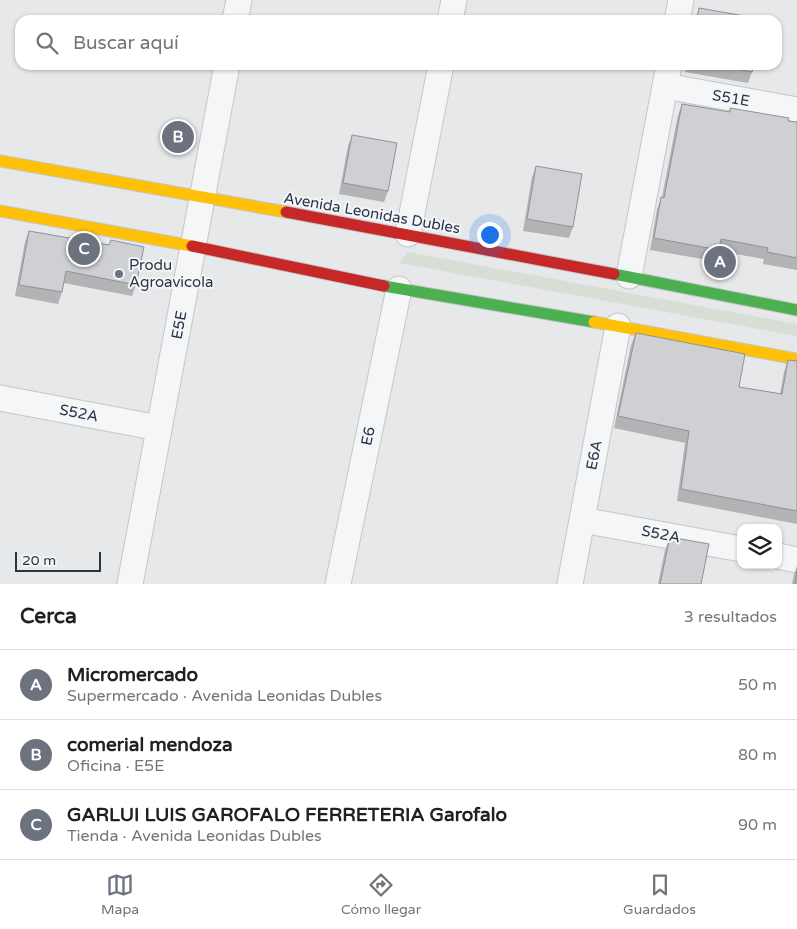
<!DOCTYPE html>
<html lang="es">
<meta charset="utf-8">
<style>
:root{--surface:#fff;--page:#f2f2f2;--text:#202124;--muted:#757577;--line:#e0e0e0;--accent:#6c737f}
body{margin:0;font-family:"Varela Round",sans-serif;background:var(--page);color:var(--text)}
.controls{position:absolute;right:15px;bottom:15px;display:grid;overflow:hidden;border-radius:10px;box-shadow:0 1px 4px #0004}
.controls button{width:45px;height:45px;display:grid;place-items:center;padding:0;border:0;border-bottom:1px solid var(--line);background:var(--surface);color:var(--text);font:25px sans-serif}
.scale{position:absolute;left:15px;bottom:12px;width:86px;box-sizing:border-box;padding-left:5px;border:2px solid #2b3445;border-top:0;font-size:14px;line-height:18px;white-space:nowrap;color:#2b3445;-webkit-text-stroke:4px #f4f6f9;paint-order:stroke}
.you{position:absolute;left:489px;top:234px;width:18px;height:18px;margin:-12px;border:4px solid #fff;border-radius:50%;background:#1a73e8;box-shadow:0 0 0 8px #1a73e833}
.badge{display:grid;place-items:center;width:32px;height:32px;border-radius:50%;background:var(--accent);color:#fff;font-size:16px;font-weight:700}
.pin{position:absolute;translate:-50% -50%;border:2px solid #fff;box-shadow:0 1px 5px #0006}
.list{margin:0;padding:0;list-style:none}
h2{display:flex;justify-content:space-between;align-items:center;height:65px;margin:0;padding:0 20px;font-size:21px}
h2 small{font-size:16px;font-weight:400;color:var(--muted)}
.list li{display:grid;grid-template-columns:32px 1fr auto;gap:15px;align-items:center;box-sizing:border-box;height:70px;padding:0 20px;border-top:1px solid var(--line)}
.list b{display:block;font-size:19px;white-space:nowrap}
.list p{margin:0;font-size:16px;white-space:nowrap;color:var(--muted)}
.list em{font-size:16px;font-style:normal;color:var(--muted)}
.icon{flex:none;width:28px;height:28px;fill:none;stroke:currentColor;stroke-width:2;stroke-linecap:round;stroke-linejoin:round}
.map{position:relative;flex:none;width:797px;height:584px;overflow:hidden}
.search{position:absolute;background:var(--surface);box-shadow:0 1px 4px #0004;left:15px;right:15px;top:15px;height:55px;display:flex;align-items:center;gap:12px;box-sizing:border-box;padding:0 18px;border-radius:15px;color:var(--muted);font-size:19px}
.sheet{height:275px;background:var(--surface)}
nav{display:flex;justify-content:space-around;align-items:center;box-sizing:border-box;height:70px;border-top:1px solid var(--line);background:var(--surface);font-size:14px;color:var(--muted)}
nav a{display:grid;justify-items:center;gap:2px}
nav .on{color:var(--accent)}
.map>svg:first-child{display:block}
.green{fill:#d6ded6}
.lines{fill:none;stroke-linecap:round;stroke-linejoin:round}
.street-casing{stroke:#c4c6c8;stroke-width:27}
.fast-casing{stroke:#c4c6c8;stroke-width:13}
.slow-casing{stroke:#c4c6c8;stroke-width:13}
.jam-casing{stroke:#c4c6c8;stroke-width:13}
.street{stroke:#f5f6f7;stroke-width:25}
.fast{stroke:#4caf50;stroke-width:11}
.slow{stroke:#ffc107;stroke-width:11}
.jam{stroke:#c62828;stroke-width:11}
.wall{fill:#b1b3b5}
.building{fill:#ced0d3;stroke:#909294}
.poi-dot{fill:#6c737f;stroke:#f4f6f9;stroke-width:2}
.labels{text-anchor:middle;stroke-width:4;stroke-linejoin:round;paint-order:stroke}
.street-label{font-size:15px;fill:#2b3445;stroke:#f4f6f9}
.poi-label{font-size:15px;fill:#2b3445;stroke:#f4f6f9;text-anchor:start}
</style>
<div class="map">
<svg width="797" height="584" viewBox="0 0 797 584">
<rect width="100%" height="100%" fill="#e6e8ea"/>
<path class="green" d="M408,252L797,324V336L399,263Z"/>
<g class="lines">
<defs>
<path id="street" d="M235,20L239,0
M450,20L454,0
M677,20L681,0
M665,86L797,110
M408,234L441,65
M629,276L669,65
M0,398L159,428
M582,520L741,549
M778,556L797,560
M130,584L227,65
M338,584L399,289
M570,584L618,326"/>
<path id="fast" d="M614,274L797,310
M384,286L594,322"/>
<path id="slow" d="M0,161L286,212
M0,211L192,246
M594,322L797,359"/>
<path id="jam" d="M286,212L614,274
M192,246L384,286"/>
</defs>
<use href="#street" class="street-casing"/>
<use href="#fast" class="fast-casing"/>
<use href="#slow" class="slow-casing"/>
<use href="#jam" class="jam-casing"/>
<use href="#street" class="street"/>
<use href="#fast" class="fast"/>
<use href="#slow" class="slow"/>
<use href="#jam" class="jam"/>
</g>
<path class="wall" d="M699,8L749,20H695Z
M687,65H754L752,72L748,83L685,72Z
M682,104L729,112L730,108L797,122V270L763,264L764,259L718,251L714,261L650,250L657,209L662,197L678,115Z
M352,135L388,191L384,202L339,194L348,146Z
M536,166L573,227L569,238L523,231L532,177Z
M29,231L109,245L111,240L136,285L132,296L64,283L62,292L58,304L15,296L25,242Z
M636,333L739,387L780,394L784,372L788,360L797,361V524L677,501L685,443L614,428L631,345Z
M670,537L701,584H658L665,550Z
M797,566V584H792L794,574Z"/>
<path class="building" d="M699,8L750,17L749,20H697Z
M715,65H754L752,72Z
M682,104L730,112V108L789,118L788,121L797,122V258L767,252L768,248L721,239L719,250L654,238L661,197L664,198Z
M352,135L397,143L388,191L343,183Z
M536,166L582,174L573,227L527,219Z
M29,231L109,245L111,240L144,247L136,285L66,271L62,292L19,285Z
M636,333L745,354L739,387L782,394L788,360L797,361V511L681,489L689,431L618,416Z
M670,537L709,544L701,584H660Z
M797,571V584H795Z"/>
<circle class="poi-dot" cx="119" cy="274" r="5"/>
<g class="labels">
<g class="street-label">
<text transform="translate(731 98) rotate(10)" y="5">S51E</text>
<text transform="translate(372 213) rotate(10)" y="5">Avenida Leonidas Dubles</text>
<text transform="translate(179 325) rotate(-79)" y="5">E5E</text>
<text transform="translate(79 413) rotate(11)" y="5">S52A</text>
<text transform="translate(368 436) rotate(-79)" y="5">E6</text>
<text transform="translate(594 455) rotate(-79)" y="5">E6A</text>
<text transform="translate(661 534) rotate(11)" y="5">S52A</text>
</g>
<g class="poi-label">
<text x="129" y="270">Produ<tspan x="129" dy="17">Agroavicola</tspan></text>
</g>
</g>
</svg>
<div class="controls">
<button><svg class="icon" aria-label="layers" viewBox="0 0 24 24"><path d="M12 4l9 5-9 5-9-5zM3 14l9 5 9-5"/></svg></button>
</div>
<div class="scale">20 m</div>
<div class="you"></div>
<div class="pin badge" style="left:720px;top:262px">A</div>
<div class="pin badge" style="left:178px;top:137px">B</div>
<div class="pin badge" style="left:84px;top:249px">C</div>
<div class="search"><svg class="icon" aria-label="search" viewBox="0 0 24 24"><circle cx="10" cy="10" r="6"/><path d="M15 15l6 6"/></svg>Buscar aquí</div>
</div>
<section class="sheet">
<h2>Cerca<small>3 resultados</small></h2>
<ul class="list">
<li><span class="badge">A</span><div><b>Micromercado</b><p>Supermercado · Avenida Leonidas Dubles</p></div><em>50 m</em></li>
<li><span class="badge">B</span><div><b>comerial mendoza</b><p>Oficina · E5E</p></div><em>80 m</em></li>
<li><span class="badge">C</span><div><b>GARLUI LUIS GAROFALO FERRETERIA Garofalo</b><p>Tienda · Avenida Leonidas Dubles</p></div><em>90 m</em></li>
</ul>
</section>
<nav>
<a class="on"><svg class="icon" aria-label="map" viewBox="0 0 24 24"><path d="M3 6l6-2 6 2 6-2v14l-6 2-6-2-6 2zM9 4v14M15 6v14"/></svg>Mapa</a>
<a><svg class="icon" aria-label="directions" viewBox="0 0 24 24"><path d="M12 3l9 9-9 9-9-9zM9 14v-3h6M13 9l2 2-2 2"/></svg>Cómo llegar</a>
<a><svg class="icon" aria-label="saved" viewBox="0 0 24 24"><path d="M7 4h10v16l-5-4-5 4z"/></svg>Guardados</a>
</nav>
